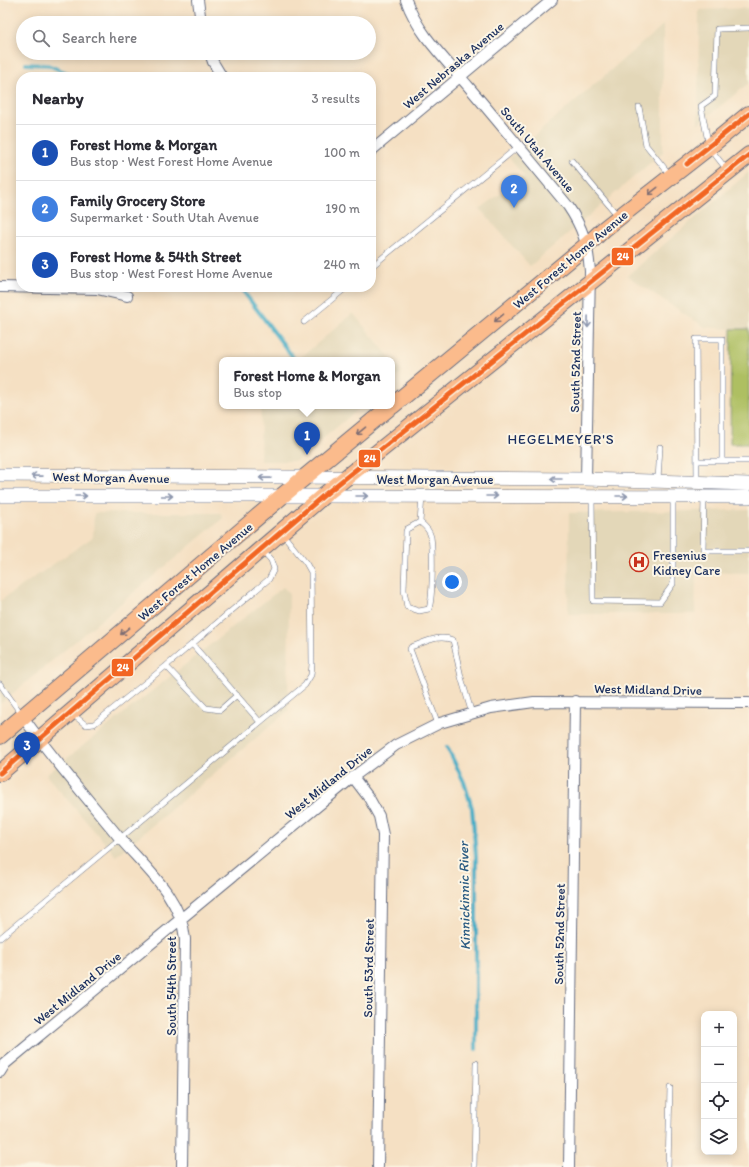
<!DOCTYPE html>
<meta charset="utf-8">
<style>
:root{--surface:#fff;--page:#f7f7f7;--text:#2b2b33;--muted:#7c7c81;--line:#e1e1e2;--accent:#b45309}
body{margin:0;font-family:Itim,sans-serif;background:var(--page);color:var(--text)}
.controls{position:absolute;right:12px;bottom:12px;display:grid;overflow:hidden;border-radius:8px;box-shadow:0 2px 10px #0003}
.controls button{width:36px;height:36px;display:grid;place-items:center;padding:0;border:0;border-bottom:1px solid var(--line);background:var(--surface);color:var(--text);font:20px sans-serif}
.you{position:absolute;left:452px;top:582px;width:14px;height:14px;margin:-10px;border:3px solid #fff;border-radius:50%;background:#1a73e8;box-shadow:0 0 0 6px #1a73e833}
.badge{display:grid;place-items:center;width:26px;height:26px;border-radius:50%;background:var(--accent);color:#fff;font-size:13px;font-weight:700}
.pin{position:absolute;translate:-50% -33px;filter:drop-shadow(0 1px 2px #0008)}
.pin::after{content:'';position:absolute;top:21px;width:14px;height:12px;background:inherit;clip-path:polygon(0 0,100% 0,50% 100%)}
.popup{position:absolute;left:219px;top:357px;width:176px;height:52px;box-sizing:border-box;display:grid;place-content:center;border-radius:8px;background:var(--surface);filter:drop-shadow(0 1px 3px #0005);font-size:13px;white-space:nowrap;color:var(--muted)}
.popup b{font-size:15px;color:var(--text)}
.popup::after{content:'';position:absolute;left:50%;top:100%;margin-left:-8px;border:8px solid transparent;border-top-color:var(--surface)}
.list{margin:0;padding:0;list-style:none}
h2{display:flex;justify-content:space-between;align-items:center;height:52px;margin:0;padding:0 16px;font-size:17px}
h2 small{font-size:13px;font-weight:400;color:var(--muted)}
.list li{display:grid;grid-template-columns:26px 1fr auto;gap:12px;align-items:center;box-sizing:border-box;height:56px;padding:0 16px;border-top:1px solid var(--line)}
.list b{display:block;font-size:15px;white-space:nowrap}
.list p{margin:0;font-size:13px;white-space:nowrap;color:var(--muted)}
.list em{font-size:13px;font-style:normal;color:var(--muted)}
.icon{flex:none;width:22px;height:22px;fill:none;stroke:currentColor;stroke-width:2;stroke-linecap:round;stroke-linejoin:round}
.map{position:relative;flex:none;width:749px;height:1167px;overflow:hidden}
.search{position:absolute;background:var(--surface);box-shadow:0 2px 10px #0003;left:16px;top:16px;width:360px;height:44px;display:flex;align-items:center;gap:10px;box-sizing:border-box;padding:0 14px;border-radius:22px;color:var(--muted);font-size:15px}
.panel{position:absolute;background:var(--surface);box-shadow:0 2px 10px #0003;left:16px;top:72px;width:360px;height:220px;border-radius:16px}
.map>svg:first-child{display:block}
.built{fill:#e3d7b8}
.green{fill:#aebf62;stroke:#647760}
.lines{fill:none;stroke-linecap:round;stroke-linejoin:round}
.stream{stroke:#47adc6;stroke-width:4}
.service-casing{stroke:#676d81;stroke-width:6}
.minor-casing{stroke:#676d81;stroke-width:12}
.tertiary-casing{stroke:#676d81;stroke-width:14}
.primary-casing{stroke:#676d81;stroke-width:18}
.service{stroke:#fff;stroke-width:5}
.minor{stroke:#fff;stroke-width:10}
.tertiary{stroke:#fff;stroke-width:13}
.primary{stroke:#fbbb8c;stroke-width:16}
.bus-1-casing{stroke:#fcf5e5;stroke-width:8}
.bus-1{stroke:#f26522;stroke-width:5}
.oneway{stroke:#806e73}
.oneway2{stroke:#8d97ae}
.labels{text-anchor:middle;stroke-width:4;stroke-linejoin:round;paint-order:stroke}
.street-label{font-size:13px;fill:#1b2f5e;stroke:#fcf5e5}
.poi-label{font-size:13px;fill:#1b2f5e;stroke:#fcf5e5;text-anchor:start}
.neighbourhood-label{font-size:14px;letter-spacing:1px;fill:#1b2f5e;stroke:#fcf5e5}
.water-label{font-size:14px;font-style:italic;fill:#2a5b82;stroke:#fcf5e5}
.line-badge{stroke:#fcf5e5;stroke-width:1.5}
.badge-label{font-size:11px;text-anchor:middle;font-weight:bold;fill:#fff}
</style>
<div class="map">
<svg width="749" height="1167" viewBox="0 0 749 1167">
<rect width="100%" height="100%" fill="#fcf5e5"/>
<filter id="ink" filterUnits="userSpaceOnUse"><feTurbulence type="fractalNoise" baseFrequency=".025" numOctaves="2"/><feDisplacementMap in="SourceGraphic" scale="8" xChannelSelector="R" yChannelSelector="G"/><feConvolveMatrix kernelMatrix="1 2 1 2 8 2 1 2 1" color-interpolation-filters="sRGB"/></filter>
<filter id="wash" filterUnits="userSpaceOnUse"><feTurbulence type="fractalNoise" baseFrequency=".012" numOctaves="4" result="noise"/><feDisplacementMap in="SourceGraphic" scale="16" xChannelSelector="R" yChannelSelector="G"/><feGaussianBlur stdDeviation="0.9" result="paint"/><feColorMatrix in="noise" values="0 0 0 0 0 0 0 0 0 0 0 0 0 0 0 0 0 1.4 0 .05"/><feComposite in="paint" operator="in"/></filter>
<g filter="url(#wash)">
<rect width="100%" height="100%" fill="#f5e0c3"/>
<path class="built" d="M749,8V83L698,124L699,10Z
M663,25V152L530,266L480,209L524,176L509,158Z
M749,172V329H731L705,327L627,276Z
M353,313L392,360H298Z
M392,360L402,372L392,381Z
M261,406H362L296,461H260Z
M749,510V573L696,572L695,614H568L569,513Z
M94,513H221L223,518L0,704V601L93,537Z
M283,587L289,593L288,711L116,856L46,775Z"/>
<path class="green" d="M731,329H749V444H730Z"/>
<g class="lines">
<path class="stream" d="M26,64L48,65L72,75L73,77
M240,287L295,360
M447,747L464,782L472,808L476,856V1049"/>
</g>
</g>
<g filter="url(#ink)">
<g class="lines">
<defs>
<path id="service" d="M639,107L646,145L670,175
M572,161L618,216
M727,170L709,147L701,106L715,96L717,29L749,28
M371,267L519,146
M304,322L347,287
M697,461H749
M658,480L660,447
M697,482L696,339H722V461
M592,497L593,601L660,602L673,584V497
M704,498L703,549L705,551H749
M420,522C425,526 430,531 431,537C433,551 433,596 429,609L419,611L407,607L404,590L406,531L407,529Z
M420,522L422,497
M192,644L260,722
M166,666L206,708L220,710L237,695
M0,684L22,715
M71,713L86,725L94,724L166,666L269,579L274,569L271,560L262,550
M438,724L410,649L411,647C426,642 438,634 453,640L461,677L472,714
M0,938L305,685L311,675L312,664L311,572L306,563L282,533
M474,1167L476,1063
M668,1167L670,1088"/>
<path id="minor" d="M198,0L201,23
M406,0C418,34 445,59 468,86C502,126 535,166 568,206C583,228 588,245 590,271L586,479
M210,53L213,62L222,77
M371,151L552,0
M0,287L97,289L127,296
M23,717C52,758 86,797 118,836C144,867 181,896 185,939L182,1167
M353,777L369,798L379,816L383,835L378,1167
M0,1072L5,1064L353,777L396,745L440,723L491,708L534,702L749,703
M569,1167L575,701"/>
<path id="tertiary" d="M0,475L586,479L749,484
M0,496H323L749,497"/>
<path id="primary" d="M392,406L587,245L604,229L709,147L749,114
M0,736L282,496L391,406
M0,773L323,496L749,155"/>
</defs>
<use href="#service" class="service-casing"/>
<use href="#minor" class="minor-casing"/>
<use href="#tertiary" class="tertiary-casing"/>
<use href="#primary" class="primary-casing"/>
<use href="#service" class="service"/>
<use href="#minor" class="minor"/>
<use href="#tertiary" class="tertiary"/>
<use href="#primary" class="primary"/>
<defs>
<path id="bus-1" d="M687,164L749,114
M0,773L323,496L749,155"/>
</defs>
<use href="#bus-1" class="bus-1-casing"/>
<use href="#bus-1" class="bus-1"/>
</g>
<defs><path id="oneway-shaft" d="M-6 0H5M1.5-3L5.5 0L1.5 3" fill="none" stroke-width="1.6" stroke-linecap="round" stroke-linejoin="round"/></defs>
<g class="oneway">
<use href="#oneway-shaft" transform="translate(653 191) rotate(142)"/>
<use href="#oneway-shaft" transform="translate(499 318) rotate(140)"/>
<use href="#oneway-shaft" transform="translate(361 431) rotate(140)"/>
<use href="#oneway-shaft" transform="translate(125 631) rotate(140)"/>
</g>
<g class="oneway2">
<use href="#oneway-shaft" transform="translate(588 322) rotate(91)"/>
<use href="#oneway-shaft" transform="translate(37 476) rotate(-179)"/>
<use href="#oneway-shaft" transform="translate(265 478) rotate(-179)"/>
<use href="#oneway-shaft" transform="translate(556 479) rotate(-180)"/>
<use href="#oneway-shaft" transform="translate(81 496)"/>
<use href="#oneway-shaft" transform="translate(167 496)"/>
<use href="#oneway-shaft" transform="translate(362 496)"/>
<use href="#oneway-shaft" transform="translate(492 496)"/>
<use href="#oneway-shaft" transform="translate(622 496)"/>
</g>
</g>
<defs>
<symbol id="hospital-ring" viewBox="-11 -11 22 22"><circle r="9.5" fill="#fcf5e5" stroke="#c8321e" stroke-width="1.5"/><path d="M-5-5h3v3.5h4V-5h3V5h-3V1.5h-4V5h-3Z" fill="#c8321e"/></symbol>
</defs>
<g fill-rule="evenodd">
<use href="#hospital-ring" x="628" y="551" width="22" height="22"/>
</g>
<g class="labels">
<g class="street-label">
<text transform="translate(453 65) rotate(-40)" y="5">West Nebraska Avenue</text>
<text transform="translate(538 149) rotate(50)" y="5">South Utah Avenue</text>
<text transform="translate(570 259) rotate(-40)" y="5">West Forest Home Avenue</text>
<text transform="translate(575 362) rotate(-89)" y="5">South 52nd Street</text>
<text transform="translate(111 477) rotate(1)" y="5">West Morgan Avenue</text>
<text x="435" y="484">West Morgan Avenue</text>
<text transform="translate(195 571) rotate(-40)" y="5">West Forest Home Avenue</text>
<text transform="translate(648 689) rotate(1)" y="5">West Midland Drive</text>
<text transform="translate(328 782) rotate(-39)" y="5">West Midland Drive</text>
<text transform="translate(559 934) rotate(-89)" y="5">South 52nd Street</text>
<text transform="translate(368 968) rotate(-89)" y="5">South 53rd Street</text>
<text transform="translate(171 986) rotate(-90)" y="5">South 54th Street</text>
<text transform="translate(77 988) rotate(-39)" y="5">West Midland Drive</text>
</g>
<g class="poi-label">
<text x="653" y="560">Fresenius<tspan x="653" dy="15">Kidney Care</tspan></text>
</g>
<g class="neighbourhood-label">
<text x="561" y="444">HEGELMEYER'S</text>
</g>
<g class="water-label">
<text transform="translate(464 896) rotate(-91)" y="5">Kinnickinnic River</text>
</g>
</g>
<g class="line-badge">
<rect x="611" y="247" width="23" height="19" rx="4" fill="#f26522"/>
<rect x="358" y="449" width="23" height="19" rx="4" fill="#f26522"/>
<rect x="111" y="658" width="23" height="19" rx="4" fill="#f26522"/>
</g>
<g class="badge-label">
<text x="623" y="260">24</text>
<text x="370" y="462">24</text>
<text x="123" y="671">24</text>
</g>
</svg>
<div class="controls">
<button>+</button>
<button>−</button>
<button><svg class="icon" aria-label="locate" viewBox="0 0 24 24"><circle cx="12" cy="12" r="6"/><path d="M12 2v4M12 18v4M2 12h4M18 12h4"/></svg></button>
<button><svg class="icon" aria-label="layers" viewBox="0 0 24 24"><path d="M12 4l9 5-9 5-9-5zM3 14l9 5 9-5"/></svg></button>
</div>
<div class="you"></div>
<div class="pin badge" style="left:307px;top:455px;background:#1a4fb4">1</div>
<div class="popup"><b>Forest Home &amp; Morgan</b>Bus stop</div>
<div class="pin badge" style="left:514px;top:208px;background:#3f7fe0">2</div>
<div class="pin badge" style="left:27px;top:765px;background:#1a4fb4">3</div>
<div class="search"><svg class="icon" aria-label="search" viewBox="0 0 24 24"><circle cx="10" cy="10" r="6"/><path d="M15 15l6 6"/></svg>Search here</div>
<section class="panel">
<h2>Nearby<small>3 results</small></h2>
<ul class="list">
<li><span class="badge" style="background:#1a4fb4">1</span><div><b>Forest Home &amp; Morgan</b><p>Bus stop · West Forest Home Avenue</p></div><em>100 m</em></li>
<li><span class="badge" style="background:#3f7fe0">2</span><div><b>Family Grocery Store</b><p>Supermarket · South Utah Avenue</p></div><em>190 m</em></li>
<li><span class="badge" style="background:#1a4fb4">3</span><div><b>Forest Home &amp; 54th Street</b><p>Bus stop · West Forest Home Avenue</p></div><em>240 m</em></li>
</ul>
</section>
</div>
